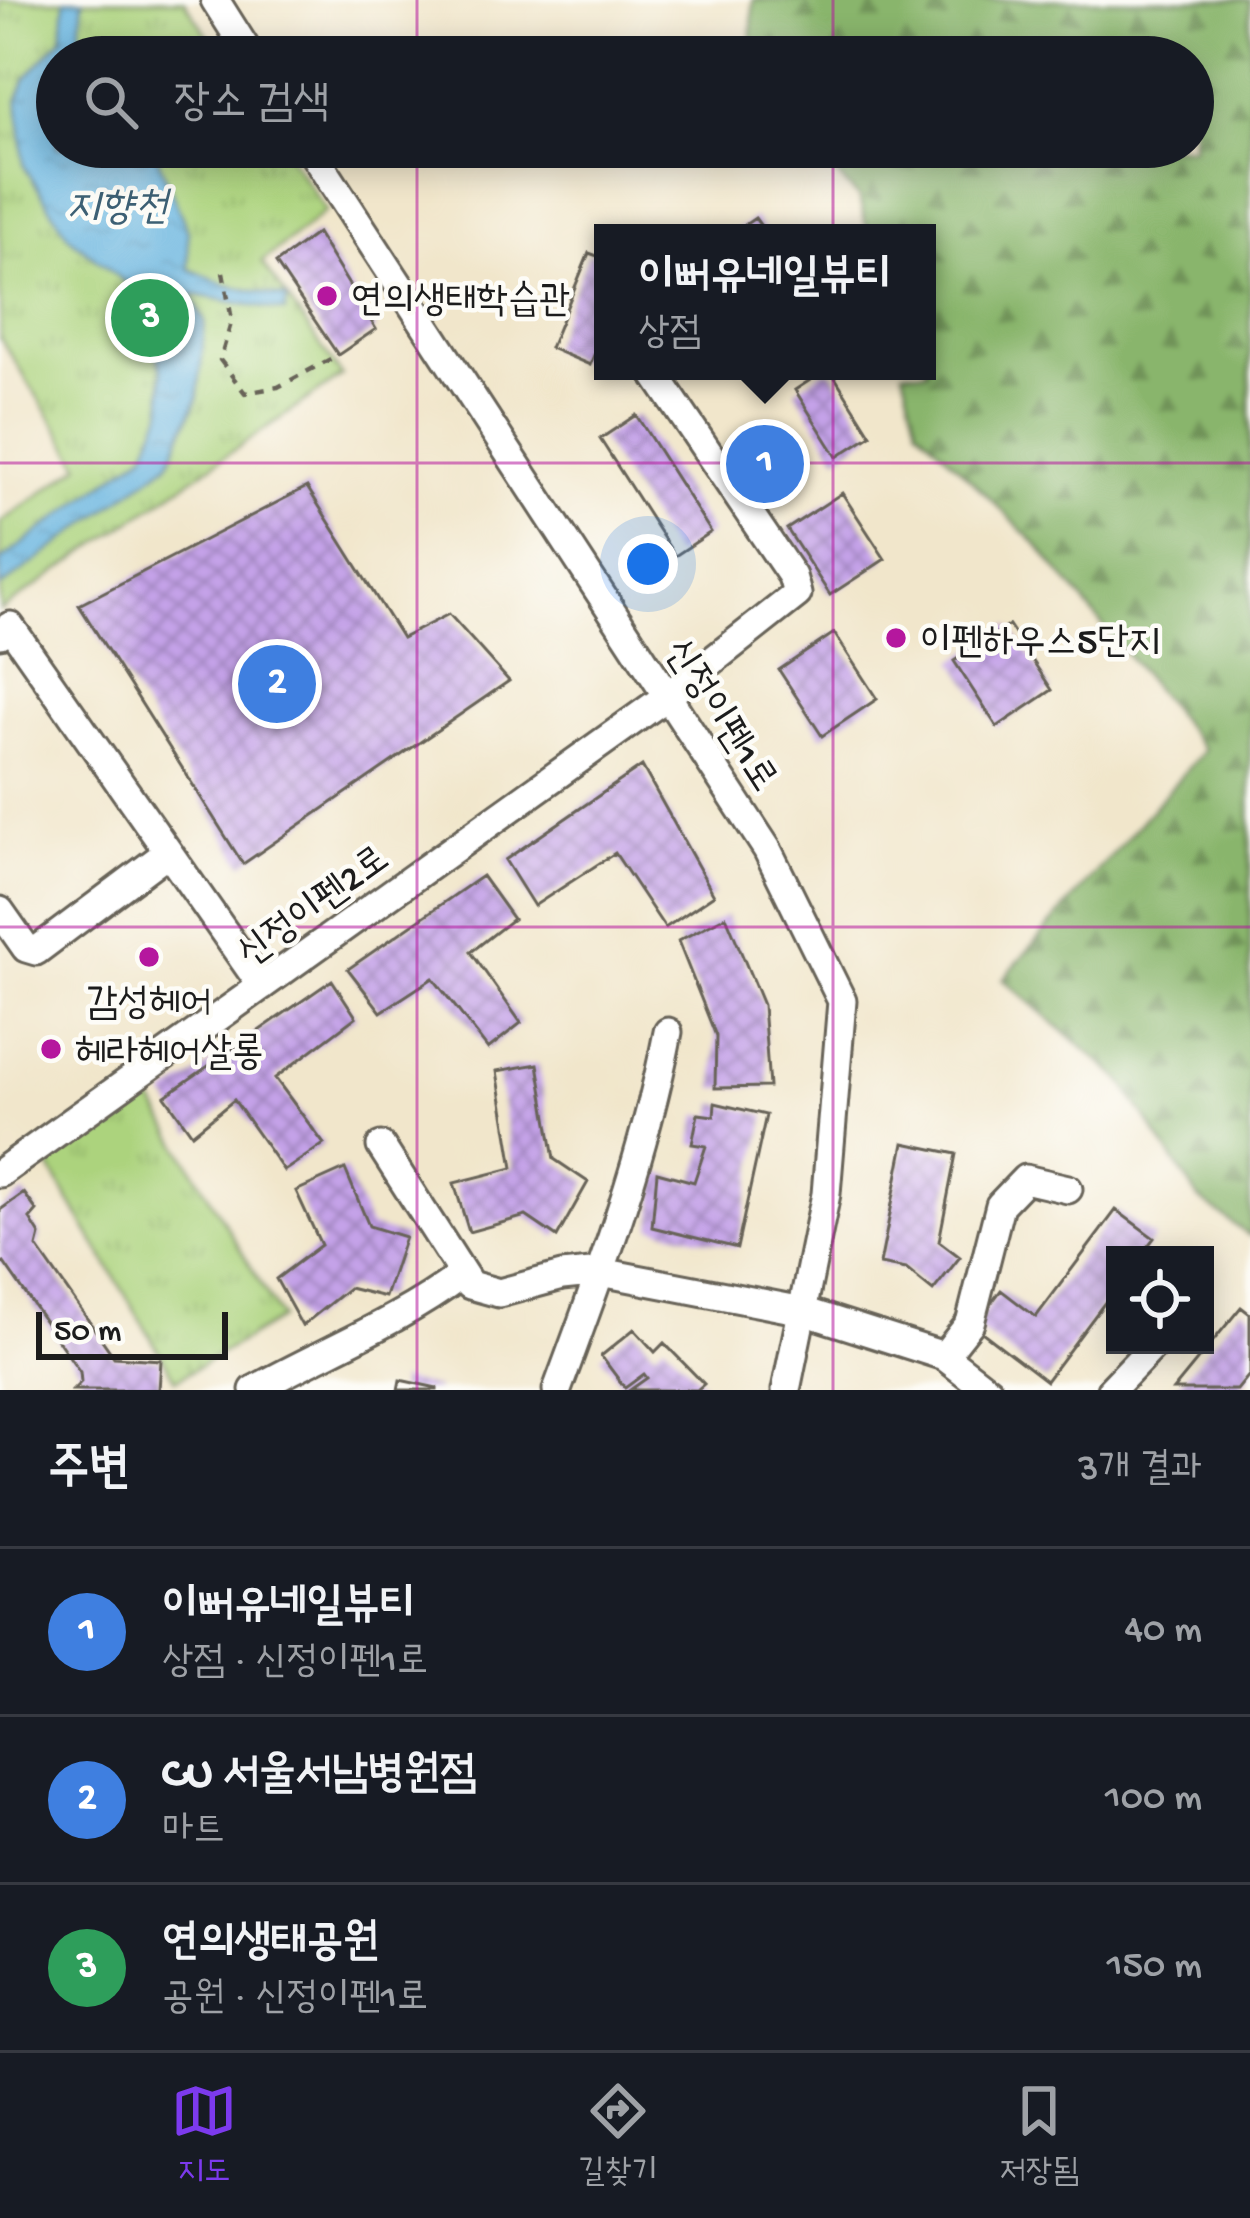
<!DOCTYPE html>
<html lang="ko">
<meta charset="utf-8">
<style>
:root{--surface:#171b24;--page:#242831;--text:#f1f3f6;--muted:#9ea1a6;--line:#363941;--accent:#7c3aed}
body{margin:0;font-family:"Gochi Hand","Poor Story",sans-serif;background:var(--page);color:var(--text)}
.controls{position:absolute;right:36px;bottom:36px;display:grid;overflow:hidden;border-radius:0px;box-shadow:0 6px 30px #0003}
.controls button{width:108px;height:108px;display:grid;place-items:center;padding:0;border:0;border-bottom:3px solid var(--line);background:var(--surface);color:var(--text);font:60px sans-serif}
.scale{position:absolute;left:36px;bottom:30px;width:192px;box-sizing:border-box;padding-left:12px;border:6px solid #1c1c1c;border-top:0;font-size:33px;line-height:42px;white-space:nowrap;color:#1c1c1c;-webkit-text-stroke:9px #fdfcf7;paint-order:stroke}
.you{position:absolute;left:648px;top:564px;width:42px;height:42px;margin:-30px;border:9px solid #fff;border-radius:50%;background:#1a73e8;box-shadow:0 0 0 18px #1a73e833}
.badge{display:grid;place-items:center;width:78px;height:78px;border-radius:50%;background:var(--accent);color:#fff;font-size:39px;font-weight:700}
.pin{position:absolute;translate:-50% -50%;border:6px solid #fff;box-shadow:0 3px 12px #0006}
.popup{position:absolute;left:594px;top:224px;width:342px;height:156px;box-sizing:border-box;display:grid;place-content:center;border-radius:0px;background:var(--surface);filter:drop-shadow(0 3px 9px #0005);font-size:39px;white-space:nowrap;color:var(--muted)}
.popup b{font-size:45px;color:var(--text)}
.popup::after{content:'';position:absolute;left:50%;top:100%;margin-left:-24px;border:24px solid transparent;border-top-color:var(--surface)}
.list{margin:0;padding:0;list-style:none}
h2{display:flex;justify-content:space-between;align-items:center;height:156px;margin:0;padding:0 48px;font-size:51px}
h2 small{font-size:39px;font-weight:400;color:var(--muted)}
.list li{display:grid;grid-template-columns:78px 1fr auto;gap:36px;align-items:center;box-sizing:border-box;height:168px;padding:0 48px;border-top:3px solid var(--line)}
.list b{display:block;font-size:45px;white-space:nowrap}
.list p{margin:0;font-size:39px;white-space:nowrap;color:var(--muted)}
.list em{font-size:39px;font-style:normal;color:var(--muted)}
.icon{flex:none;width:66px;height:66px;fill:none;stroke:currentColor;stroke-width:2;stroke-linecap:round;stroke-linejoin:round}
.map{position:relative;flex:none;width:1250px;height:1390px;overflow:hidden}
.search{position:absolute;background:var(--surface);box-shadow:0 6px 30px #0003;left:36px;right:36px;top:36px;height:132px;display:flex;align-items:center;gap:30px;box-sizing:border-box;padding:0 42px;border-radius:66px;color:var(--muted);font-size:45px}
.sheet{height:660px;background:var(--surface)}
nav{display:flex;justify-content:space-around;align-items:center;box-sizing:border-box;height:168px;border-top:3px solid var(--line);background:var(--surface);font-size:33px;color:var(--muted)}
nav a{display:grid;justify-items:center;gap:6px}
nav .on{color:var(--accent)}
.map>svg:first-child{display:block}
.grass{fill:url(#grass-tufts);stroke:#64784c;stroke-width:3}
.forest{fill:url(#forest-firs);stroke:#526844;stroke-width:3}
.water{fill:url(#water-ripples);stroke:#40687e;stroke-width:3}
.building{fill:url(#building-cross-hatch)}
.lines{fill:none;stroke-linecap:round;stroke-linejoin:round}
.minor-casing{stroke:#676359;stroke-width:33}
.path{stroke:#676359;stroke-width:4.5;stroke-dasharray:9 9;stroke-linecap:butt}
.minor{stroke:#fff;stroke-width:27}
.grid{fill:none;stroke:#b5179e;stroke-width:3;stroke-opacity:0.55}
.poi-dot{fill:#b5179e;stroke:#fdfcf7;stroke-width:4.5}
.labels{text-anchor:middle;stroke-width:9;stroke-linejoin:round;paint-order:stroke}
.poi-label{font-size:39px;fill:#1c1c1c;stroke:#fdfcf7;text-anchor:start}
.street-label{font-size:39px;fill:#1c1c1c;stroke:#fdfcf7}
.water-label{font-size:42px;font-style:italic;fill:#3d6074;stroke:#fdfcf7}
</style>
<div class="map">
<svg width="1250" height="1390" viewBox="0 0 1250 1390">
<defs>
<pattern id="grass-tufts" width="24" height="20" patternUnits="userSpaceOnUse" patternTransform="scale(3)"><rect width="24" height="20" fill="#acd37d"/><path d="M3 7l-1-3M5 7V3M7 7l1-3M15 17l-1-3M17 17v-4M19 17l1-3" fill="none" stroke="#93b56b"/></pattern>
<pattern id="forest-firs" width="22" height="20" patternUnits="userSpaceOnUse" patternTransform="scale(3)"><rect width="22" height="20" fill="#89b56c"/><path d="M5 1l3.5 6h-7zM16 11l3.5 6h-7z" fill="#6f9258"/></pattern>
<pattern id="water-ripples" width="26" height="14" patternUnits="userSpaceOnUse" patternTransform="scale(3)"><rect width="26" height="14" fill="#65b3df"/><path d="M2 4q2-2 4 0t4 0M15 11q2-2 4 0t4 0" fill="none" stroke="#5799bf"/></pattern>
<pattern id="building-cross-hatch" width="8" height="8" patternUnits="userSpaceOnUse" patternTransform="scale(3)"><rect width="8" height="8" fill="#c4a2e8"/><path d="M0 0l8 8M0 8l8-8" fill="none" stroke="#9e83bb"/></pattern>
</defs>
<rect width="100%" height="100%" fill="#fdfcf7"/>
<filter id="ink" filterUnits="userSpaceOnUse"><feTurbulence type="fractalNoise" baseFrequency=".00833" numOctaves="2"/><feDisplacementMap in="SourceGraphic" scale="24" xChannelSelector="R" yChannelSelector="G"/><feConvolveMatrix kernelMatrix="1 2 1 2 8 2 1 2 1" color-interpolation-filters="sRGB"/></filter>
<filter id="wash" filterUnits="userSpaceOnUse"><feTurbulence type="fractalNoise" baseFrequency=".004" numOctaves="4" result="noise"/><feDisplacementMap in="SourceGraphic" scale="48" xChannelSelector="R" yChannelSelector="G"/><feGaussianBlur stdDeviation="2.7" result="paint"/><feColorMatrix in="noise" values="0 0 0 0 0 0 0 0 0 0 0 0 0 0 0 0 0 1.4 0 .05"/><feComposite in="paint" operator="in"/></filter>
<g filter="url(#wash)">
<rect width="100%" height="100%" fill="#f1e6cb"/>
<path class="grass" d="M0,0H184L222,57H57V147H283L326,211L262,262L342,376L0,611V523L81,465L0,338Z
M148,1093L281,1318L176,1380L43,1156Z"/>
<path class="forest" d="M753,0H1250V1236L1199,1199L1121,1080L1003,979L1204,750L1040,548L917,426L903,371H927V233H868L859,198L810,147H1193V57H751Z"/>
<path class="water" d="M65,0H83L80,32L91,57H57V147H153L188,232L189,269L226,285L287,298L285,312L191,294L205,322L198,397L169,463L0,588V561L145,453L163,410L162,370L137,292L69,237L24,166L18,99L26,78L62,38Z"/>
<g id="blocks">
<path class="building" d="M755,218L766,233H733Z
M317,233L376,329L338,355L276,263Z
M589,253L603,258V333L590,365L550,348Z
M824,371H831L871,435L837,457L795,390Z
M636,415L711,532L675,556L600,439Z
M307,487L402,638L449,614L509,681L243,864L79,605Z
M842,493L885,559L830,595L787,529Z
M1009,625L1052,690L997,727L954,661Z
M834,633L877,699L822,736L779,670Z
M642,766L714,895L665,928L615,853L534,906L505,860Z
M482,876L513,919L471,952L521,1023L488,1049L433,978L381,1012L348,969Z
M726,916L763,1005L769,1087L715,1088L716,1036L678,941Z
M332,980L356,1017L275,1078L324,1144L284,1171L234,1100L192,1134L165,1096Z
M538,1064L554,1159L588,1182L557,1237L526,1216L469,1232L454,1183L513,1168L497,1071Z
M715,1103L766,1115L737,1248L652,1227L657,1172L694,1182L706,1146L692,1144L698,1114L714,1116Z
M904,1143L956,1154L939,1241L960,1257L933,1291L906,1269L880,1264Z
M345,1169L369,1226L405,1237L385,1297L349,1288L302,1326L276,1279L321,1245L296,1191Z
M24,1193L37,1211L30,1219L40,1235L37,1247L114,1357L161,1360L159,1390H73L81,1382L80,1372L4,1263L0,1265V1210Z
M1116,1210L1154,1238L1141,1255H1115V1289L1046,1381L974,1326L1001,1290L1036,1317Z
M1241,1307L1250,1314V1374L1237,1390H1173Z
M634,1329L655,1352L664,1343L704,1384L697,1390H630L647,1378L644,1374L625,1388L601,1356Z
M400,1380L437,1388V1390H398Z"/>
</g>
</g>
<g filter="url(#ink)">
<use href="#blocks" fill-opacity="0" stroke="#676359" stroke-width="3"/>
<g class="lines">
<defs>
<path id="minor" d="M215,0L251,57
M309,147L767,849L842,1001L826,1194L786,1390
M0,634L10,626L262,986
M0,911L26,948L36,951L168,852
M381,1146L470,1285L499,1293L562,1276L601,1272L803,1311L944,1356L988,1390
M0,1173L666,697L797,594L792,576L653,371
M944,1356L970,1323L1000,1205L1025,1179L1068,1189
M254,1390C324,1351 397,1323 460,1276
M557,1390C601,1272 644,1157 668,1032
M1111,1390L1154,1345"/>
</defs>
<use href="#minor" class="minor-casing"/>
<path class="path" d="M223,272L232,320L220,360L245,393L278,387L338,355"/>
<use href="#minor" class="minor"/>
</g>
</g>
<path class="grid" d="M417,0V57M833,0V57M417,147V1390M833,147V1390M0,463H1250M0,927H1250"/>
<g class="poi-dot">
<circle cx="327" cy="296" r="12"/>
<circle cx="896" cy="638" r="12"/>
<circle cx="149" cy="957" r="12"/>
<circle cx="51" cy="1049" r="12"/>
</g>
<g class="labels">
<g class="poi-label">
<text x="351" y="310">연의생태학습관</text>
<text x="920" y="652">이펜하우스5단지</text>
<text x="149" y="1013" text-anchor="middle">감성헤어</text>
<text x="75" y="1063">헤라헤어살롱</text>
</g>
<g class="street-label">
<text transform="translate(724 713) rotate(57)" y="14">신정이펜1로</text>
<text transform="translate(311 903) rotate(-36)" y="14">신정이펜2로</text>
</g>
<g class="water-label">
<text x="117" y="218">지향천</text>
</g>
</g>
</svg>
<div class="controls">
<button><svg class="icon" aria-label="locate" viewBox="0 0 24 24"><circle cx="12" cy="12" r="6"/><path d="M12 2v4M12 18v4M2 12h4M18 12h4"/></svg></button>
</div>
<div class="scale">50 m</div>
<div class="you"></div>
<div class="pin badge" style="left:765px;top:464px;background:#3f7fe0">1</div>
<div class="popup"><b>이뻐유네일뷰티</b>상점</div>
<div class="pin badge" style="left:277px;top:684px;background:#3f7fe0">2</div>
<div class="pin badge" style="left:150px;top:318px;background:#2e9e5b">3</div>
<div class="search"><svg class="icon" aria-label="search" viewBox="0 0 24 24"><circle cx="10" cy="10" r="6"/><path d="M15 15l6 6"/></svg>장소 검색</div>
</div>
<section class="sheet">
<h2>주변<small>3개 결과</small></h2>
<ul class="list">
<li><span class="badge" style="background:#3f7fe0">1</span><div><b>이뻐유네일뷰티</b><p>상점 · 신정이펜1로</p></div><em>40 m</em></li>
<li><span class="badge" style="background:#3f7fe0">2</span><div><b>CU 서울서남병원점</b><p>마트</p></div><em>100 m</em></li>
<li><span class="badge" style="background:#2e9e5b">3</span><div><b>연의생태공원</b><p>공원 · 신정이펜1로</p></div><em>150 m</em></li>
</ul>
</section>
<nav>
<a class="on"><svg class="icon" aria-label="map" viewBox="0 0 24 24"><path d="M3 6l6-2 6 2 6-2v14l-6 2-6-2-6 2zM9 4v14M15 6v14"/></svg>지도</a>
<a><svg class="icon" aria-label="directions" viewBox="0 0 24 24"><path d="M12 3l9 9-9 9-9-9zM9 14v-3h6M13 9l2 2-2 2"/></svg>길찾기</a>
<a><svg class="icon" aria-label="saved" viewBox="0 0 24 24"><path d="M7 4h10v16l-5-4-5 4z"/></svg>저장됨</a>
</nav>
